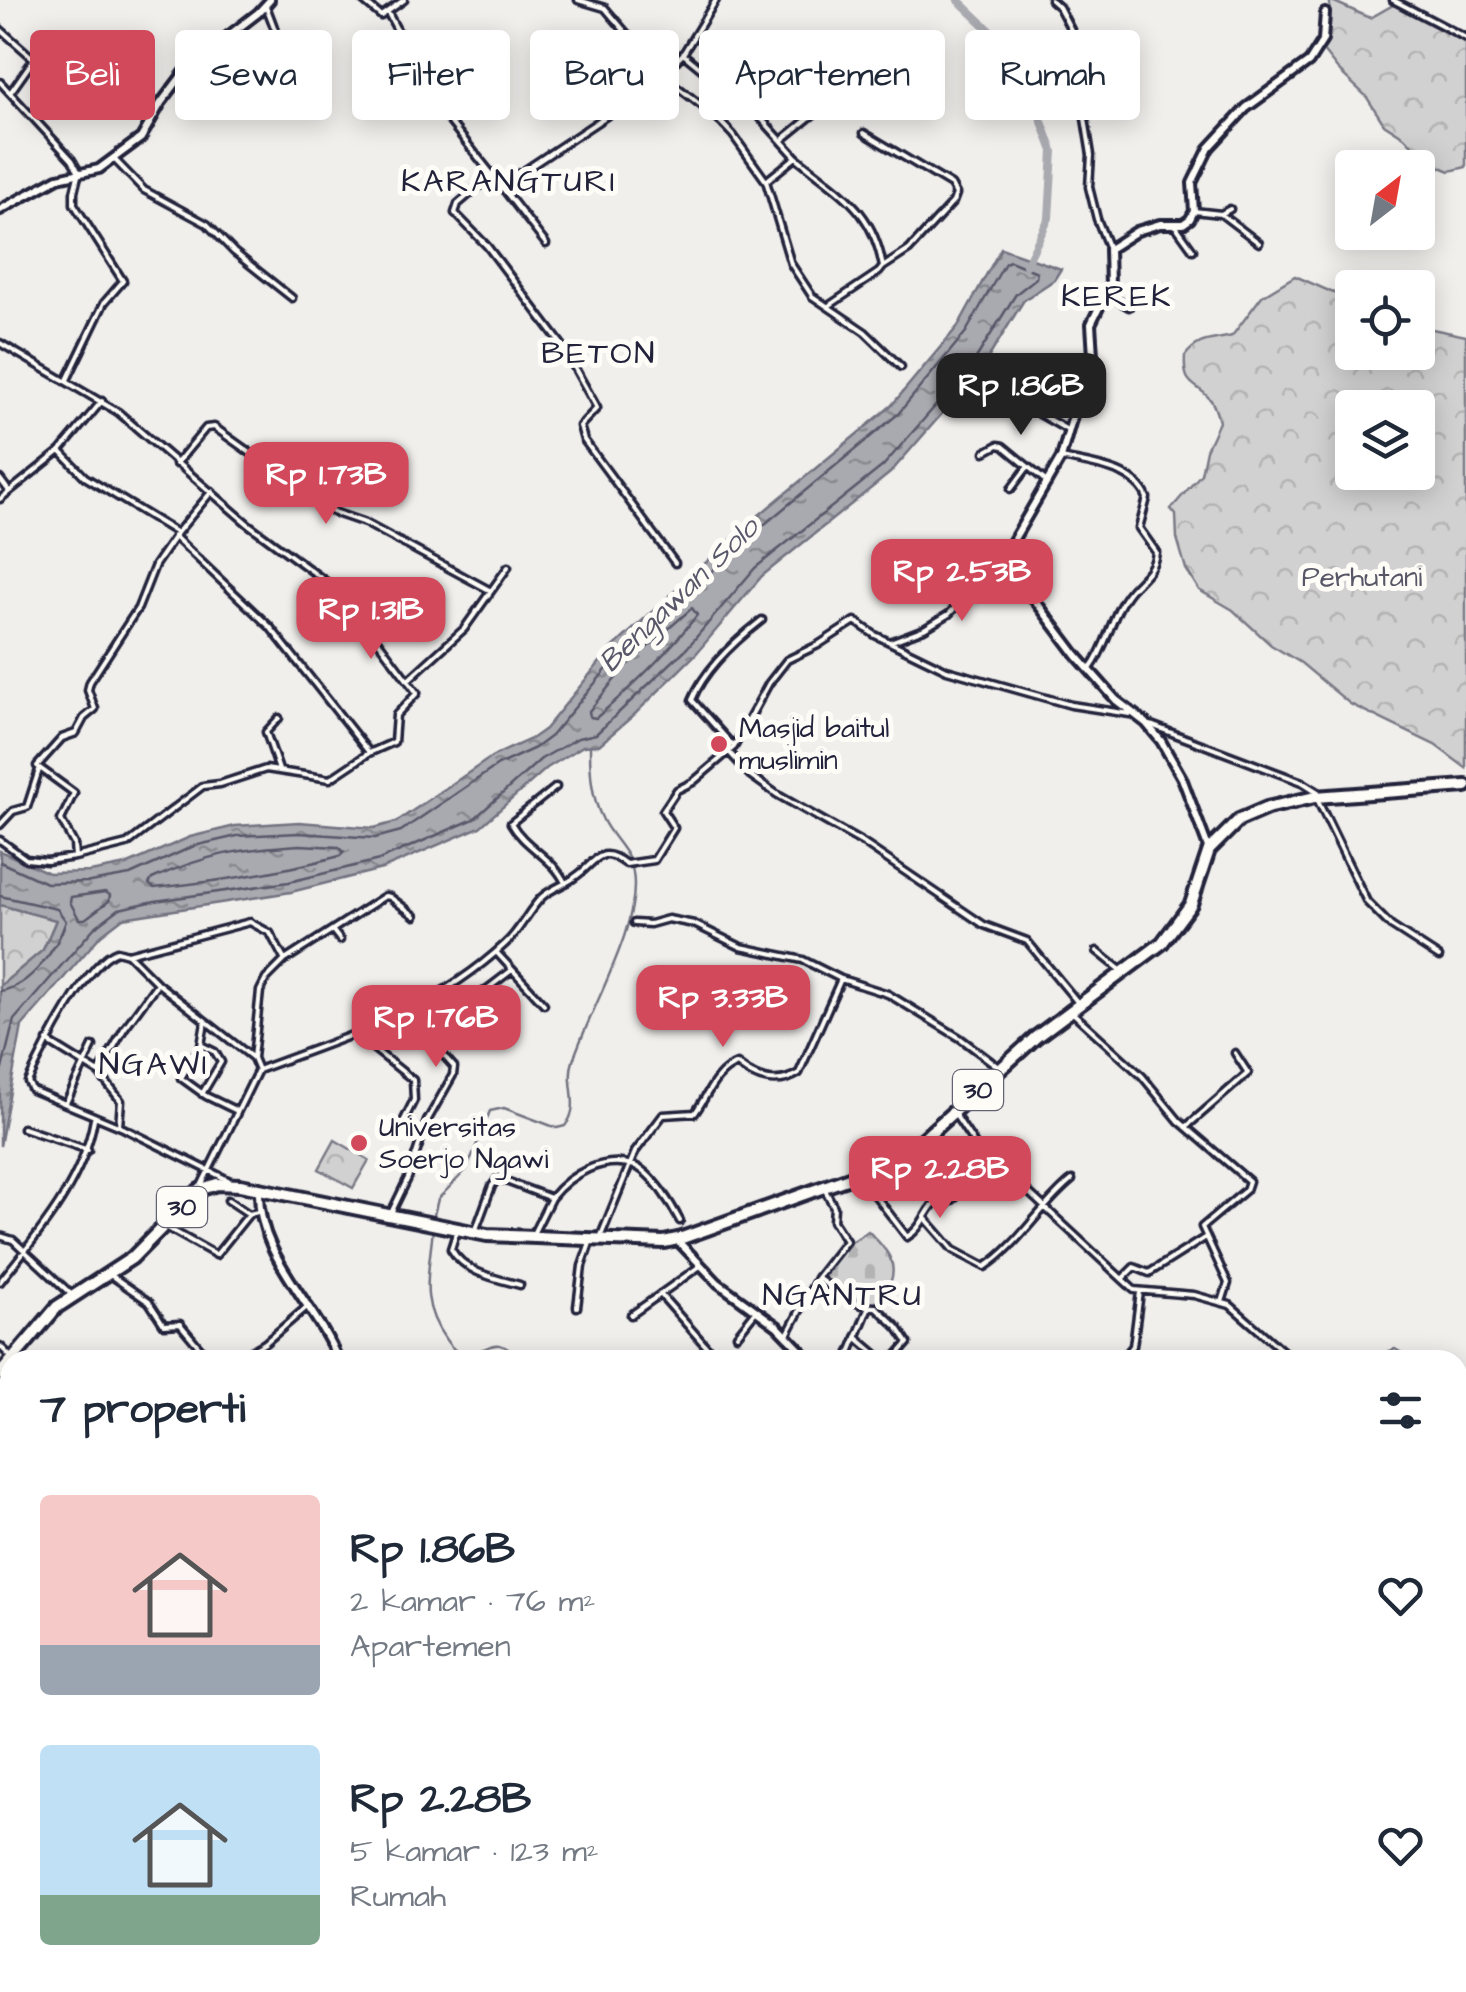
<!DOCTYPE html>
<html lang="id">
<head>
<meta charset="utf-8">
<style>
	:root { --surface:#fff; --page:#f2f2f3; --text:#1f2937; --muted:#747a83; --accent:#d1495b }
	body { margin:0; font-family:"Architects Daughter",sans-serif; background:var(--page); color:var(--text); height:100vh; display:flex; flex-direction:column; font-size:38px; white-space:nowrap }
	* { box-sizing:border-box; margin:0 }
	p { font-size:32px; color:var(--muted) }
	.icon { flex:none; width:55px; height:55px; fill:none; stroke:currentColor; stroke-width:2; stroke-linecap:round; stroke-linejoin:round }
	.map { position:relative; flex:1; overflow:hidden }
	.panel { position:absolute; left:0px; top:1350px; width:1468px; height:642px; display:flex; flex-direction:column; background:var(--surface); border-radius:30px 30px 0 0; box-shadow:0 5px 25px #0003 }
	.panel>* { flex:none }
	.guide { position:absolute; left:30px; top:30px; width:1408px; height:90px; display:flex; gap:20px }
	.needle { width:65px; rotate:31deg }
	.controls { position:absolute; left:1335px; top:150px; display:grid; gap:20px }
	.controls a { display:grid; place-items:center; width:100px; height:100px; border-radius:10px; background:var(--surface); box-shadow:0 5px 25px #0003; font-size:50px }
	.price { position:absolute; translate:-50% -85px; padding:0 22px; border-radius:20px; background:var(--accent); color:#fff; font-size:32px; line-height:65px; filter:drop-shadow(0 2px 5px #0008) }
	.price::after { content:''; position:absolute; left:50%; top:60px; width:30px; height:22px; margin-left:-15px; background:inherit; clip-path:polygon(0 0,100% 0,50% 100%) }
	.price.active { background:#222; color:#fff }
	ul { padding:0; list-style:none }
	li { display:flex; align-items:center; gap:30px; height:250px; padding:0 40px }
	li span { display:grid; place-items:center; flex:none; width:280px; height:200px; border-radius:10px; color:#555 }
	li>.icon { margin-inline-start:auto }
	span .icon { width:120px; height:120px; fill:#fffc; stroke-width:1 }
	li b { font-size:42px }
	h2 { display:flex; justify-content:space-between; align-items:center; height:120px; padding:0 40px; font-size:42px }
	.pill { padding:0 35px; border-radius:10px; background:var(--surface); box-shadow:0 5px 25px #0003; font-size:35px; line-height:90px }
	.pill.active { background:var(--accent); color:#fff }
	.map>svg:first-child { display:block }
	.forest { fill:url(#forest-crowns); stroke:#7a7a86; stroke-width:2.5; fill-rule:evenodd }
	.cemetery { fill:url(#cemetery-stones); stroke:#7a7a86; stroke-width:2.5 }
	.water { fill:url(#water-ripples); stroke:#737381; stroke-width:2.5 }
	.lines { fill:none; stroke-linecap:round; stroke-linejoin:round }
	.shore { stroke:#58586a; stroke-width:2.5 }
	.stream { stroke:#737381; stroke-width:2.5 }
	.river { stroke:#a9a9b0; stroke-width:8 }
	.street-casing { stroke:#22223b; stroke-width:11 }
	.secondary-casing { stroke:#22223b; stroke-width:14 }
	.highway-casing { stroke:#22223b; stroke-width:18 }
	.street { stroke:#fdfcf7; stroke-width:4 }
	.secondary { stroke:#fdfcf7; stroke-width:6 }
	.highway { stroke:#fdfcf7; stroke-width:10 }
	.poi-dot { fill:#d1495b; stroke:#fdfcf7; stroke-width:4 }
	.labels { text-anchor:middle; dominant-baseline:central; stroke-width:10; stroke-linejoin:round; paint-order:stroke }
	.shield { fill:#fdfcf7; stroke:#646373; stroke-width:2.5 }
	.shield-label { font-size:25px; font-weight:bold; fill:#22223b }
	.park-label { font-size:28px; fill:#575768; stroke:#fdfcf7 }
	.poi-label { font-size:28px; fill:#22223b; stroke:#fdfcf7; text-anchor:start }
	.water-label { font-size:30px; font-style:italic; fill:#58586a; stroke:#fdfcf7 }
	.quarter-label { font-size:32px; letter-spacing:2.5px; fill:#22223b; stroke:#fdfcf7 }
</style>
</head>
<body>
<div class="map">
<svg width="1466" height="1992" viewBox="0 0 1466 1992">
	<defs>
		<pattern id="forest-crowns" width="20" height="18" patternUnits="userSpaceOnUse" patternTransform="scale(2.5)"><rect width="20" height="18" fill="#d2d1d1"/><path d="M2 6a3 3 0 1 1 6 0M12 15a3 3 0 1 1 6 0" fill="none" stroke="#b4b3b4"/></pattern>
		<pattern id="cemetery-stones" width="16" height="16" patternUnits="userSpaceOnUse" patternTransform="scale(2.5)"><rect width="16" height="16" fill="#d2d1d1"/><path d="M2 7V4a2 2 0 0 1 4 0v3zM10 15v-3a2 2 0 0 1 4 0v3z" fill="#b4b3b4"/></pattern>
		<pattern id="water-ripples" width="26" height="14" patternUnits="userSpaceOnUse" patternTransform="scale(2.5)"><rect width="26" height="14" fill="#a9a9b0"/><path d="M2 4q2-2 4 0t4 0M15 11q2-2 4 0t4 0" fill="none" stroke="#898990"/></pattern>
	</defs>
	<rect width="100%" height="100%" fill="#f0efec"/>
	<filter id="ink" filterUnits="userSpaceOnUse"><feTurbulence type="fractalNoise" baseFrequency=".01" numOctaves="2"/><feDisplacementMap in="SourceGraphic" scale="20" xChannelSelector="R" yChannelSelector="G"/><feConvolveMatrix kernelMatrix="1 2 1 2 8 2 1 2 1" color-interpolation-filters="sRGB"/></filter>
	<g filter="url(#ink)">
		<!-- forest -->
		<path class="forest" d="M1330 0 1370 18 1395 4 1466 41V167L1450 171 1428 162 1404 137 1384 124 1366 96 1338 70 1323 51 1330 25Z
			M1295 276 1352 301V352H1418V326L1466 336V768L1435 745 1350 704 1301 663 1271 645 1233 610 1199 590 1186 569 1177 538 1176 515 1171 509 1201 474 1206 450 1219 422C1217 415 1215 404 1209 398 1194 381 1183 387 1185 356 1199 337 1213 341 1232 336L1262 296ZM1352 408H1418V472H1352Z
			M0 905 56 920 43 950 0 986Z
			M335 1140 369 1160 353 1188 319 1169Z"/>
		<!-- cemetery -->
		<path class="cemetery" d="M868 1231C885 1248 902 1264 887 1289 882 1299 879 1302 869 1305L820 1278 847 1245Z"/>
		<!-- water -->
		<path class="water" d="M1001 248 1061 269 1054 280 1024 300 982 368 890 473 762 576 695 655 635 714 599 745 583 746 547 768 480 827 382 869 291 892 123 918 101 935 22 1026 0 1146V986L43 950 56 920 0 905V851L49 873 90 872 126 865 190 837 235 826 299 822 374 828 396 822 493 756 531 739 545 729 609 651 747 525 891 406 958 326Z"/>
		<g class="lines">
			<!-- shore -->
			<path class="shore" d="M692 608 697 615C668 653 632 687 596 718L590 717 589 711 625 667Z
				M299 845 339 847 344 852 340 856C279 872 217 882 154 888L149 884 152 879C207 854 239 849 299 845Z
				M0 862 46 883 90 882 130 875 194 846 237 836 299 833 375 838 401 831 498 765 535 748 551 736 616 658 754 533 898 414 966 332 1005 263 1010 261 1037 272 1036 278 1016 294 973 363 883 466 755 568 687 648 596 734 578 738 541 759 474 819 379 860 289 882 155 901 119 909 94 928 14 1020 0 1077
				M105 892 110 895 109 901 85 919H79L70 902 71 897Z
				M0 896 57 909 66 921C57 949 30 987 0 991"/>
			<!-- stream -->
			<path class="stream" d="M433 1219 438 1199 467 1169 490 1111 504 1108 557 1128 565 1126C582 1105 565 1084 573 1061 589 1010 642 925 633 873 630 851 612 839 603 820 591 797 590 771 590 746
				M433 1227C430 1271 417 1300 446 1340 451 1347 456 1353 465 1353 493 1352 494 1331 520 1360
				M1367 1360 1395 1349 1414 1360
				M1458 1410 1466 1407"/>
			<!-- river -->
			<path class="river" d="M958 0 997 37 1033 98 1053 151 1049 218 1026 265"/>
			<!-- street casing -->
			<g class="street-casing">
				<path id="street" d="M362 0 381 16 404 0
					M578 0 605 8 662 75 715 116 733 135 766 181 791 264 812 296 865 332 901 367
					M1051 0 1059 7 1081 49 1080 88 1091 155 1089 187 1097 219 1109 249
					M1393 0 1466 38
					M266 6 280 43
					M388 13 407 49 411 73 501 186 650 87 683 54 716 0
					M0 29 34 59 10 93
					M683 54 758 115 796 157 766 181
					M0 82 72 160 79 172 74 192V204L123 281 104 303 67 380
					M864 133 951 185 956 194 953 202 909 250 883 267
					M782 140 831 100
					M796 157C838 193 872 206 883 267L879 272 830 305
					M113 158 144 190 207 224 234 252 292 298
					M491 176 458 204 455 213 487 246 562 345 597 408 580 426 584 440 675 563
					M501 186 546 244
					M1194 211 1221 214 1230 209
					M1221 214 1259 243
					M1175 225 1193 250
					M1105 293 1129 307
					M0 343 118 412 248 524 332 586 344 596 417 693 396 715 394 742 369 753 330 779 266 769 220 784 203 786 127 844 75 857 47 861 26 859 0 840
					M1010 397 1069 431
					M60 451 85 477 177 533
					M985 452 998 445 1003 446 1048 483
					M1061 458C1088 464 1135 468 1147 498L1139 528 1156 552C1154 571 1142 577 1130 591 1111 614 1108 645 1090 669
					M176 464 206 428 214 427 333 512 365 523 491 591
					M0 479 9 491
					M1011 489 1026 469
					M0 499 60 451 102 401
					M174 536 270 627 368 751
					M890 642 924 629 949 614 1003 558
					M408 680 464 629 508 567
					M1151 725 1302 782 1318 792
					M734 747 692 700C705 668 735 641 762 620
					M729 752 750 775 778 795 863 843 984 925 1027 941 1079 1004
					M279 770 266 732 279 718
					M556 787 511 823C525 848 553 857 565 883
					M1316 797 1367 902 1391 926 1439 957
					M0 825 13 811 27 807 39 770
					M75 857 74 844 61 820 74 793 37 766 62 738 76 733 84 718 95 709 88 690 90 682 138 608 155 565 177 533 212 491
					M634 923 650 924 668 919 694 924 741 947 803 960 841 979 888 994 960 1038 997 1066
					M333 931 340 940
					M1097 951 1122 971
					M497 953 544 1004
					M128 954 250 922 270 933 284 959
					M1074 1014 1142 1076 1179 1121 1249 1181 1246 1190 1202 1227 1228 1283 1222 1302
					M205 1022 201 1045 181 1078 206 1096 235 1110
					M361 1033 374 1049 413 1080 414 1100 403 1122 420 1133
					M47 1041 99 1073 121 1101 119 1126
					M201 1045 215 1052 221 1062 202 1094
					M258 1070 253 1058 260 991 266 979 285 960 385 896 390 897 415 916
					M99 1073 124 1029 156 985
					M66 1103 93 1046
					M954 1113 991 1169 1026 1190 1134 1290 1194 1295 1230 1305 1293 1360
					M1186 1127 1248 1073 1235 1053
					M23 1128 88 1150
					M909 1152 921 1175 946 1205 991 1169
					M862 1178 907 1237C925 1226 925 1209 939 1199
					M228 1180 123 1128 32 1090 28 1082C42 1052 87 961 117 951L128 954 157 983 253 1058
					M201 1186 258 1070C348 1036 432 1012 505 944 520 931 527 912 542 897 552 888 565 885 575 877 596 863 599 843 626 864L654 860 674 828 663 811 677 790 693 782 734 747 769 683 787 660 818 645 855 621 875 635 947 670 1071 705 1130 714
					M228 1200 249 1214
					M391 1213 408 1178 427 1121 453 1075 454 1067 438 1049 457 1012 512 970
					M926 1219 953 1250 985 1267C1020 1244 1040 1206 1072 1180
					M166 1227 216 1255 249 1214 258 1212
					M476 1229 492 1186 498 1178 551 1198C570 1174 604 1155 635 1166 652 1173 672 1205 680 1221
					M457 1230 451 1249C465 1273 494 1278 520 1285
					M533 1234 551 1198
					M0 1236 13 1240 72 1295
					M600 1238 635 1152 663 1115 695 1113C708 1095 715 1072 737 1064 755 1079 777 1087 799 1073L841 979
					M109 1274 149 1302 164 1325 180 1324 210 1360
					M817 1278C835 1289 854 1308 876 1307L898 1328 908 1343 893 1360
					M1122 1279 1134 1267 1149 1273 1206 1237
					M0 1282C39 1233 83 1182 94 1119
					M661 1295 718 1360
					M577 1307 582 1266 590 1243
					M631 1315 700 1266
					M737 1335 756 1311
					M787 1335 817 1278 846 1241 833 1221 834 1207 825 1190
					M856 1337 883 1360
					M0 1346 11 1357
					M236 1360 265 1343 308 1306
					M327 1360 337 1356
					M847 1360 868 1309
					M1121 1360 1133 1346 1140 1292
					M1458 1528 1466 1533
					M1458 1653 1466 1640
					M1458 1679 1466 1683
					M0 1921 7 1925
					M0 1932H1
					M0 1945 10 1951
					M0 1971 10 1977
					M632 1982 639 1992
					M674 1982 679 1992
					M1017 1982 1021 1992
					M1236 1982 1242 1992
					M1306 1982 1313 1992
					M6 1992 11 1982
					M645 1992 660 1982
					M765 1992 770 1982
					M1123 1992 1135 1982"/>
			</g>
			<!-- secondary casing -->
			<g class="secondary-casing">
				<path id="secondary" d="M0 210 58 178 99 169 141 138 161 103 189 66 258 13 270 0
					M1209 850 1182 778 1161 741 1146 723 1116 700 1077 656 1003 558 1061 458 1074 412 1095 387 1091 324 1110 285 1109 249 1137 231 1160 224H1183L1190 219 1194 211 1192 183 1209 148 1246 108 1309 62 1323 40 1325 13
					M259 1190C257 1256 315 1302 338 1360
					M677 1240 718 1283 777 1326 810 1360
					M714 1982 718 1992"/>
			</g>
			<!-- highway casing -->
			<g class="highway-casing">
				<path id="highway" d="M0 1374 57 1307 132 1258 199 1190 217 1184 240 1185 487 1235 664 1242 682 1238 888 1164 909 1152 1036 1037 1162 943 1191 904 1209 850 1239 820 1267 808 1315 797 1466 786"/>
			</g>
			<!-- street -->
			<use href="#street" class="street"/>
			<!-- secondary -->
			<use href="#secondary" class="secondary"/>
			<!-- highway -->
			<use href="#highway" class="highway"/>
		</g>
	</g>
	<!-- markers -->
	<g class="poi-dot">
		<circle cx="719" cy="744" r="10"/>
		<circle cx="359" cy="1143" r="10"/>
	</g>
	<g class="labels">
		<!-- shield labels -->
		<g class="shield">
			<rect x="953" y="1070" width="50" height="40" rx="8"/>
			<rect x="157" y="1187" width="50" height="40" rx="8"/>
		</g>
		<g class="shield-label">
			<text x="978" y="1090">30</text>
			<text x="182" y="1207">30</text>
		</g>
		<!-- park labels -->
		<g class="park-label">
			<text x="1362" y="577">Perhutani</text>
		</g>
		<!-- poi labels -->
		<g class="poi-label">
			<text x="739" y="728">Masjid baitul<tspan x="739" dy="32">muslimin</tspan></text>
			<text x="379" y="1127">Universitas<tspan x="379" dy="32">Soerjo Ngawi</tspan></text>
		</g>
		<!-- water labels -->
		<g class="water-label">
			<text transform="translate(679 595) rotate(-44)">Bengawan Solo</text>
		</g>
		<!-- quarter labels -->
		<g class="quarter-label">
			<text x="509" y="181">KARANGTURI</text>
			<text x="1117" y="296">KEREK</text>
			<text x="599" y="353">BETON</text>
			<text x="154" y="1064">NGAWI</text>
			<text x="843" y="1295">NGANTRU</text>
		</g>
	</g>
</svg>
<div class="controls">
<a><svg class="needle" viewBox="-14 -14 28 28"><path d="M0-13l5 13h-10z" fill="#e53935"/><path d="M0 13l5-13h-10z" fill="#747a83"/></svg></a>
<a><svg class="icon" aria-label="locate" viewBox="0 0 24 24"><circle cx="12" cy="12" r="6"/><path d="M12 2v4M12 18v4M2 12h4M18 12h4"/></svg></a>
<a><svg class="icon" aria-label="layers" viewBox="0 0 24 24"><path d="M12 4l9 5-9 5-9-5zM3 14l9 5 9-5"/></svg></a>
</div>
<b class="price active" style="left:1021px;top:438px">Rp 1.86B</b>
<b class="price" style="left:326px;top:527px">Rp 1.73B</b>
<b class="price" style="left:962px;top:624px">Rp 2.53B</b>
<b class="price" style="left:371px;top:662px">Rp 1.31B</b>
<b class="price" style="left:723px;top:1050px">Rp 3.33B</b>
<b class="price" style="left:436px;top:1070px">Rp 1.76B</b>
<b class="price" style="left:940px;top:1221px">Rp 2.28B</b>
<div class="guide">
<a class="pill active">Beli</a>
<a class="pill">Sewa</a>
<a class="pill">Filter</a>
<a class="pill">Baru</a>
<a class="pill">Apartemen</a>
<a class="pill">Rumah</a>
</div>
<section class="panel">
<h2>7 properti<svg class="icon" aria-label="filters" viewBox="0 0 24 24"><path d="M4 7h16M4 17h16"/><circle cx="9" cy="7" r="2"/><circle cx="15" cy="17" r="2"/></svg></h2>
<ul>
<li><span style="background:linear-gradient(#f6c9c9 75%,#9aa5b1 0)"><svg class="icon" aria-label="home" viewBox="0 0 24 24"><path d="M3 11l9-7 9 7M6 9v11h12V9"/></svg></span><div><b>Rp 1.86B</b><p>2 kamar · 76 m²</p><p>Apartemen</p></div><svg class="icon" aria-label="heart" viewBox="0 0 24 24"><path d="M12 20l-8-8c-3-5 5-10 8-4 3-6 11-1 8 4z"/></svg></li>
<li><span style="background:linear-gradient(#bfe0f5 75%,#7fa58c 0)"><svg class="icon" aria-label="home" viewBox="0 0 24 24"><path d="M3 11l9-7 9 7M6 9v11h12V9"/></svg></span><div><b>Rp 2.28B</b><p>5 kamar · 123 m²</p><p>Rumah</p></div><svg class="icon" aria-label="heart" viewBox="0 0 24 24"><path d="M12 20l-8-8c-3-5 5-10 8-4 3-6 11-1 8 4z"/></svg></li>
</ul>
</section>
</div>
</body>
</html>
